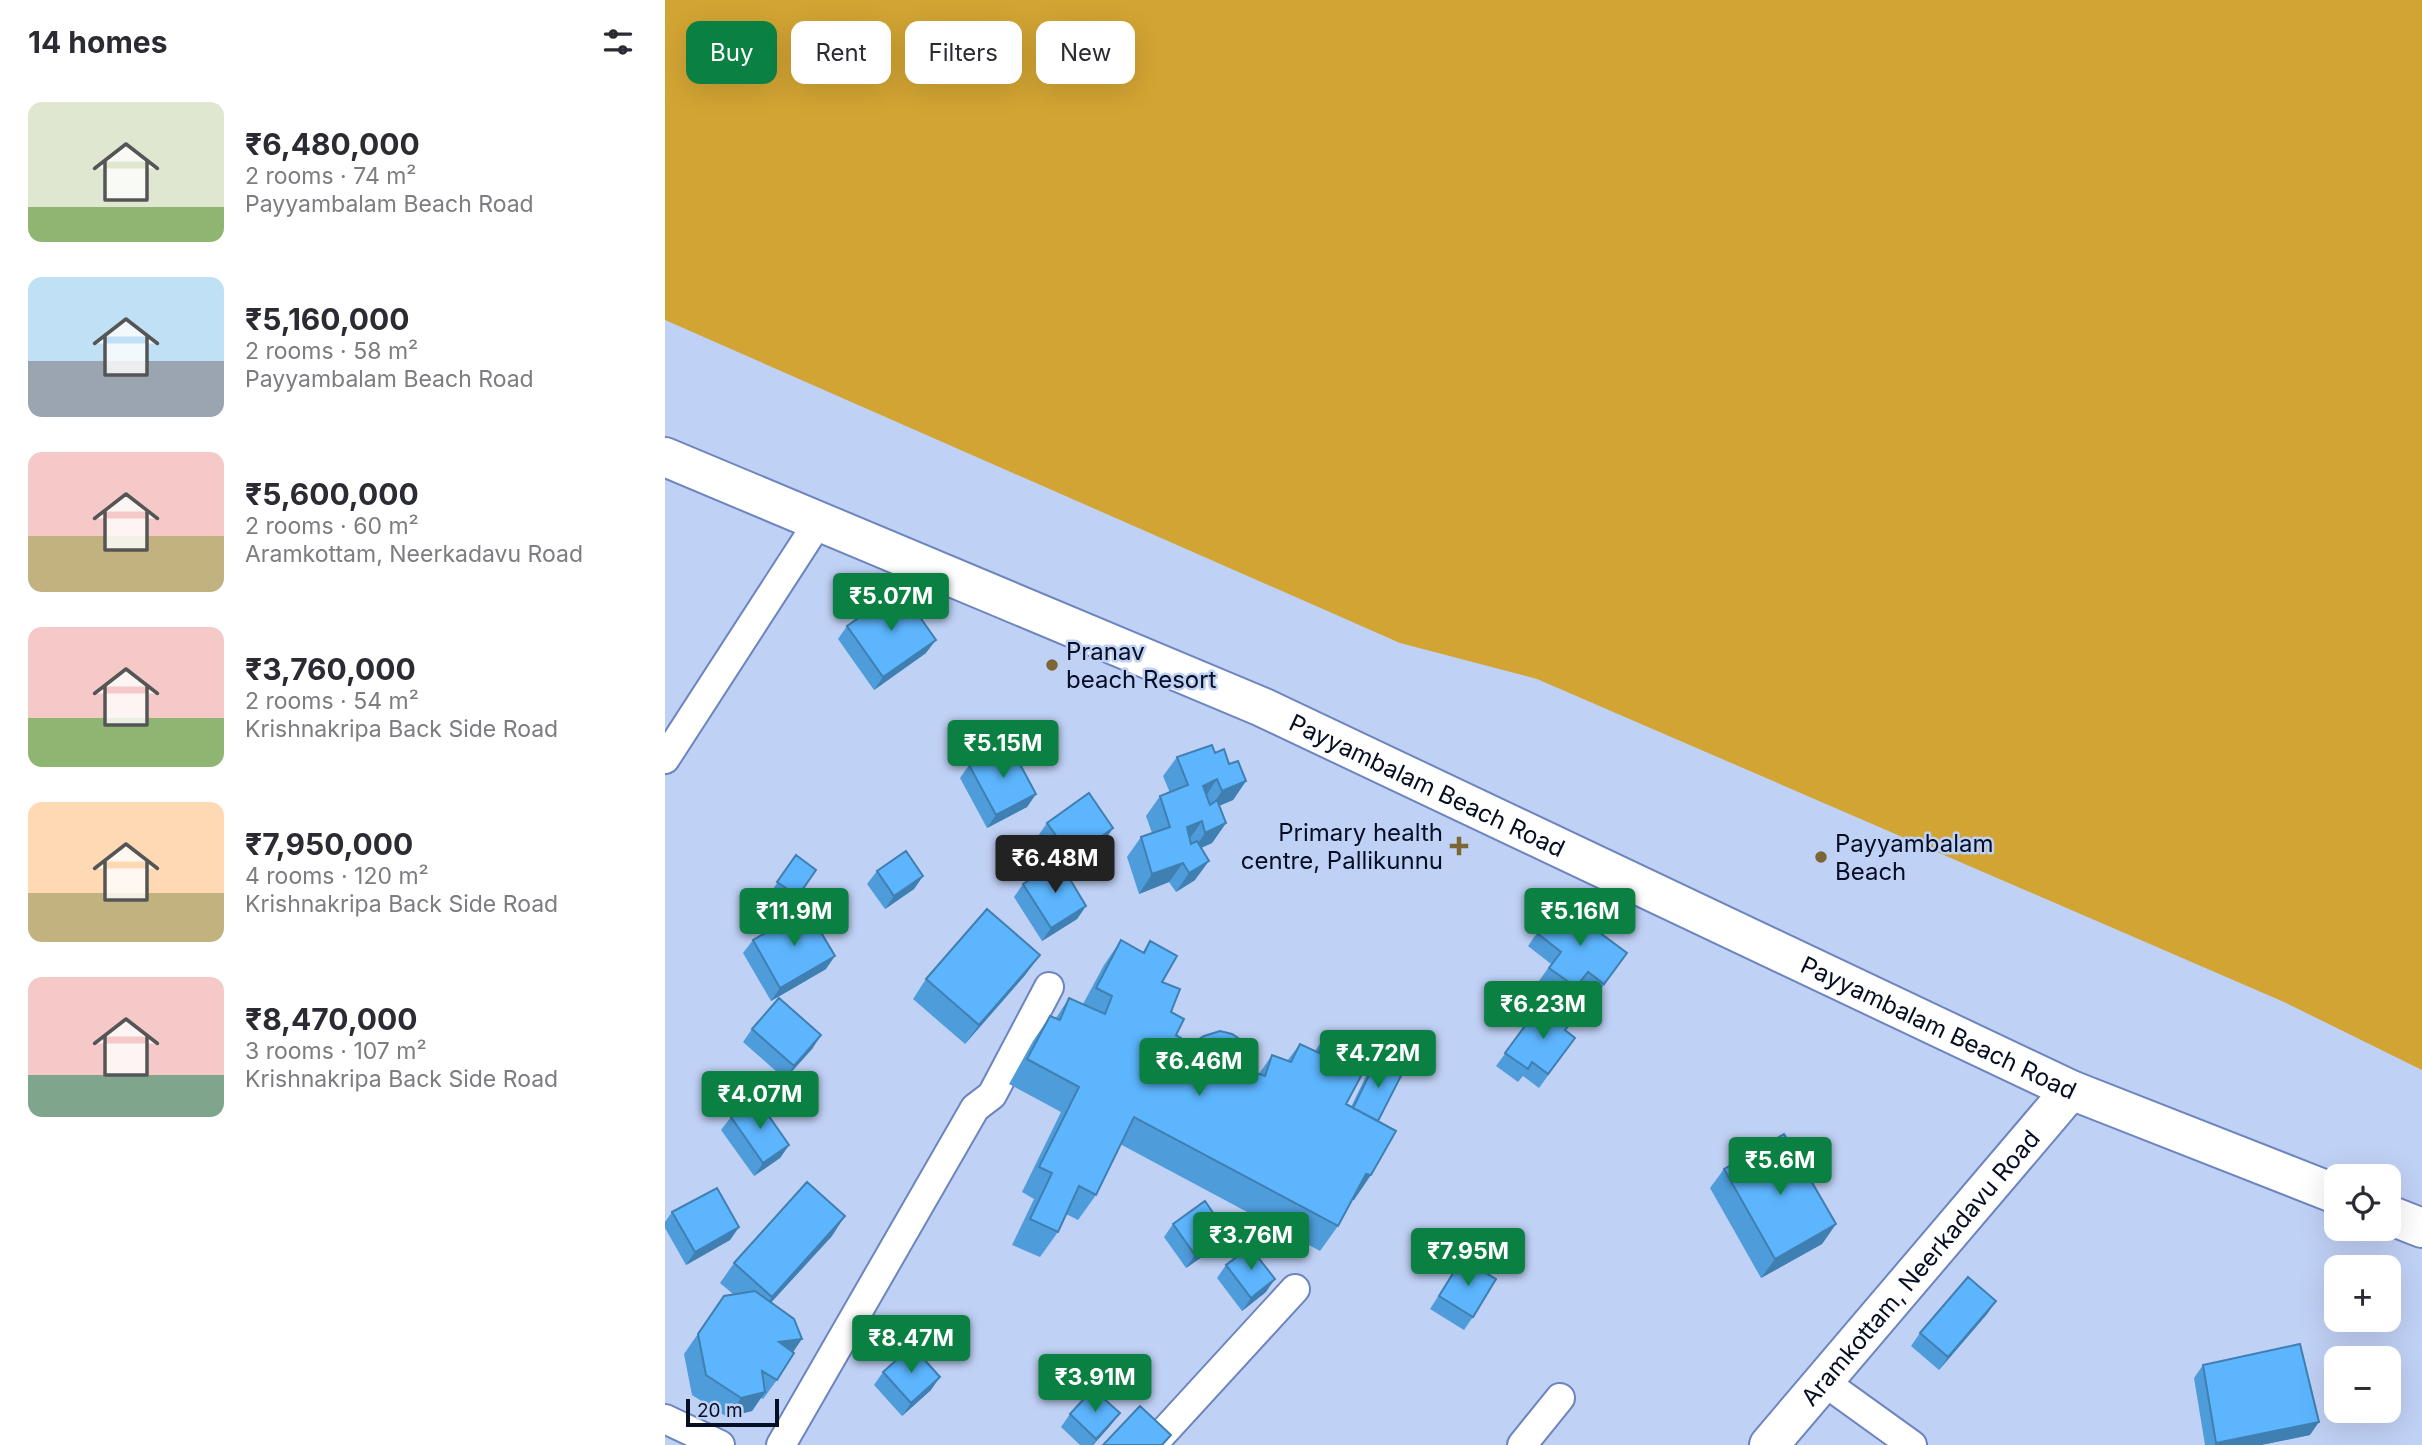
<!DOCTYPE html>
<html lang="en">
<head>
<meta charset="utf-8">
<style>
	:root { --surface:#fff; --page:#f2f2f3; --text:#2b2b33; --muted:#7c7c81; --accent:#0b8043 }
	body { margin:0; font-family:Inter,sans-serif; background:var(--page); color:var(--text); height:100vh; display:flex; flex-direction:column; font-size:26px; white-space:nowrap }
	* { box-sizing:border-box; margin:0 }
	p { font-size:23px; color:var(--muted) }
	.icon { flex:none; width:38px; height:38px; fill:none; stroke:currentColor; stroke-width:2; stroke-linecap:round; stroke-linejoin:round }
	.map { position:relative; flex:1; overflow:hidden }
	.panel { display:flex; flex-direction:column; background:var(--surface); width:665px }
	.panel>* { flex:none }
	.top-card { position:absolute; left:21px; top:21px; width:665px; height:63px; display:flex; gap:14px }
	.fabs { position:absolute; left:1659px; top:1164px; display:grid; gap:14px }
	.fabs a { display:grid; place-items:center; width:77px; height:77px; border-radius:14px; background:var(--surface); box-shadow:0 7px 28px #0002; font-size:35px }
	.scale { position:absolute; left:21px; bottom:18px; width:93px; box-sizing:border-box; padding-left:7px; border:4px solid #060e23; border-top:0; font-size:19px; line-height:24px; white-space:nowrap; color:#060e23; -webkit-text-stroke:5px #c0d1f6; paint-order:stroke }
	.price { position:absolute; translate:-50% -60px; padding:0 16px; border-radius:7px; background:var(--accent); color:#fff; font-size:23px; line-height:46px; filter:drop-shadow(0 2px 4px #0008) }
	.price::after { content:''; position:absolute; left:50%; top:42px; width:21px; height:16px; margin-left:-10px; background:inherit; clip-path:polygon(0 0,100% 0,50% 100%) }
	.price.active { background:#222; color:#fff }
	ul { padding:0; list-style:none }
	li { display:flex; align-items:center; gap:21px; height:175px; padding:0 28px }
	li span { display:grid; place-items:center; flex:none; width:196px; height:140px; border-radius:14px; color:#555 }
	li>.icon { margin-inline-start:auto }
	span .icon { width:84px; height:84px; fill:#fffc; stroke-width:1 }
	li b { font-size:30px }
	h2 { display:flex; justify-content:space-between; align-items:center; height:84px; padding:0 28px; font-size:30px }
	.chip { padding:0 24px; border-radius:14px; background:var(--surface); box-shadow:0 7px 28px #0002; font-size:24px; line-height:63px }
	.chip.active { background:var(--accent); color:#fff }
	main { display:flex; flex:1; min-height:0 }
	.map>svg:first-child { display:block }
	.water { fill:#d2a433 }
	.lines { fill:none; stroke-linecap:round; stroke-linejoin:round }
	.street-casing { stroke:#6c85be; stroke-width:32 }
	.secondary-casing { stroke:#6c85be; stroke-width:42 }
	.street { stroke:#fff; stroke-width:28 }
	.secondary { stroke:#fff; stroke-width:38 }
	.wall { fill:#4f9cda }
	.shaded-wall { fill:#407fb1 }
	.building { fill:#5cb5fd; stroke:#407fb1; stroke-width:2 }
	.poi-dot { fill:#7c6636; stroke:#c0d1f6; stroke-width:2.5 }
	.labels { text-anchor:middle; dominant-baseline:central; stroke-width:5; stroke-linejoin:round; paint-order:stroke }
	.poi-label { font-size:24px; fill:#060e23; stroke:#c0d1f6; text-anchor:start }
	.street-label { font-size:24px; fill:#060e23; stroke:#c0d1f6 }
</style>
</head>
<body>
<main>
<section class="panel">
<h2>14 homes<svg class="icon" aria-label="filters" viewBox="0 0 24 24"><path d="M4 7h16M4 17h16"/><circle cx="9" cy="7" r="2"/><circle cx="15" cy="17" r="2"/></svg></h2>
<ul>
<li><span style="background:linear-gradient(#dfe7d0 75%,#8fb573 0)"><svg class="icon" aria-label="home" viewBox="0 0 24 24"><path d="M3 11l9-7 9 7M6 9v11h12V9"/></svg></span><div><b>₹6,480,000</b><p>2 rooms · 74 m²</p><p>Payyambalam Beach Road</p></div></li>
<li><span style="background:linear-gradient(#bfe0f5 60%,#9aa5b1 0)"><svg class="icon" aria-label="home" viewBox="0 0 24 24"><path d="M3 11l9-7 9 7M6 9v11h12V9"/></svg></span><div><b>₹5,160,000</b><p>2 rooms · 58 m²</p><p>Payyambalam Beach Road</p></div></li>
<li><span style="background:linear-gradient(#f6c9c9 60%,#c2b280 0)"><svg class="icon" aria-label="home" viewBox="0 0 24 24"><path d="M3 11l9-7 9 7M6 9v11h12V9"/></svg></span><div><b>₹5,600,000</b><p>2 rooms · 60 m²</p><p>Aramkottam, Neerkadavu Road</p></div></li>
<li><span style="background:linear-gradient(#f6c9c9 65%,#8fb573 0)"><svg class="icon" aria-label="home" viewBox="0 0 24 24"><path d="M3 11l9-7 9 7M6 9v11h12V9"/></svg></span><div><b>₹3,760,000</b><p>2 rooms · 54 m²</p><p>Krishnakripa Back Side Road</p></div></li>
<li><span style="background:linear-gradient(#ffd9b3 65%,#c2b280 0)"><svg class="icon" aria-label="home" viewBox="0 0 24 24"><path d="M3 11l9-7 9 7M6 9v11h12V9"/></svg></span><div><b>₹7,950,000</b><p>4 rooms · 120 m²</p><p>Krishnakripa Back Side Road</p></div></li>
<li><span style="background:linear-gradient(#f6c9c9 70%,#7fa58c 0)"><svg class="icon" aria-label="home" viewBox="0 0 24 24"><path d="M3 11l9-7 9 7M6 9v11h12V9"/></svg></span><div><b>₹8,470,000</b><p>3 rooms · 107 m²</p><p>Krishnakripa Back Side Road</p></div></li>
</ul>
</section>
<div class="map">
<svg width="1757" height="1445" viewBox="0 0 1757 1445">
	<rect width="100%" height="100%" fill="#c0d1f6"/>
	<!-- water -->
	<path class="water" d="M0 0H1757V1070L1619 1002 872 679 735 643 0 320Z"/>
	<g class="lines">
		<!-- street casing -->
		<g class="street-casing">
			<path id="street" d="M0 759 154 521
				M1158 1381 1247 1445
				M0 1419 55 1445
				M116 1445 310 1108 327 1095 384 987
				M487 1445 630 1289
				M857 1445 895 1398"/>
		</g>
		<!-- secondary casing -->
		<g class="secondary-casing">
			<g id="secondary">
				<path id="s1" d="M0 457 597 707 1406 1090 1671 1194"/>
				<path d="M1724 1215 1757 1228"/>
				<path id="s2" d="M1104 1445 1406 1090"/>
			</g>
		</g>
		<!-- street -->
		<use href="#street" class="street"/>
		<!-- secondary -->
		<use href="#secondary" class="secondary"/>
	</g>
	<!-- wall -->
	<path class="wall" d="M182 626 261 653 209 690 173 639Z
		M550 753 564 764 581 781 568 800 554 806 561 823 547 843 536 848 530 880 511 892 504 882 474 894 462 857 476 837 487 833 481 816 495 796 505 793 498 776 512 757Z
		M304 765 371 794 362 807 322 828 295 778Z
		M382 823 448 828 439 841 399 870 421 906 412 919 377 941 349 897 358 884 392 863 373 836Z
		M131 855 151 870 128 903 108 889Z
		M212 871 258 876 249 889 220 909 202 884Z
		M872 933 953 966 930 997 914 985 902 1001 874 981 886 964 863 946Z
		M88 940 161 969 106 1001 78 953Z
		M456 940 478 952 485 941 506 1012 511 1035 526 1044 585 1065 588 1072 594 1074 607 1055 622 1061 635 1044 650 1051 664 1031 677 1054 681 1104 686 1107 703 1072 712 1059 713 1121 689 1200H687L673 1226 655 1251 455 1144 431 1195 413 1220 401 1214 393 1232 375 1257 347 1245 369 1199 357 1192 396 1112 344 1084 368 1041 385 1016 391 1018 404 998 418 1004 439 965Z
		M361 974 300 1044 248 999 261 979Z
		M865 1019 871 1023 900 1031 910 1038 874 1088 858 1076 853 1082 831 1066Z
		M87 1029 156 1035 147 1049 120 1079 78 1042Z
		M66 1117 124 1145 115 1158 89 1176 56 1130Z
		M1059 1169 1171 1224 1157 1244 1096 1278 1045 1188Z
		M7 1212 74 1227 65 1240 21 1265 0 1228V1222Z
		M508 1224 553 1246 521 1268 499 1237Z
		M167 1236 106 1302 128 1352 112 1380 98 1399 96 1398 87 1411 62 1417 27 1395 19 1354 59 1296 68 1294 55 1283 69 1263Z
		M797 1259 808 1317 799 1330 765 1309Z
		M561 1265 601 1292 577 1311 552 1278Z
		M1331 1301 1322 1314 1274 1370 1246 1346 1255 1333Z
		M1538 1365 1645 1435 1596 1445H1540L1529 1378Z
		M218 1372 266 1390 237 1416 209 1385Z
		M455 1413 445 1426 428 1445H415L396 1427 405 1414Z"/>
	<!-- shaded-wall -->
	<path class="shaded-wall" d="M271 640 261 653 209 690 218 677Z
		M552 779 539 799 538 786Z
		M581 781 568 800 544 810 557 791Z
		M371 794 362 807 322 828 331 815Z
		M537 821 523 841 522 827Z
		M561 823 547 843 527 852 540 833Z
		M448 828 439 841 397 871 407 858Z
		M544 861 530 880 511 892 524 873Z
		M518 863 504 882 474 894 487 874Z
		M258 876 249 889 220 909 229 896Z
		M421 906 412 919 377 941 386 928Z
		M375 955 361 974 300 1044 314 1025Z
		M170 956 161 969 106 1001 115 988Z
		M156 1035 147 1049 120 1079 129 1066Z
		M124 1145 115 1158 89 1176 98 1163Z
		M701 1174 706 1175 689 1200 683 1199Z
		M180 1216 167 1236 93 1317 107 1297Z
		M1171 1224 1157 1244 1096 1278 1110 1259Z
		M74 1227 65 1240 21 1265 30 1252Z
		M562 1233 553 1246 521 1268 530 1255Z
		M610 1279 601 1292 577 1311 586 1298Z
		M1331 1301 1322 1314 1274 1370 1283 1357Z
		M137 1339 124 1358 114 1342Z
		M275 1377 266 1390 237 1416 246 1403Z
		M100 1392 87 1411 62 1417 76 1398Z
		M455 1413 445 1426 428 1445H427Z
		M1654 1422 1645 1435 1596 1445H1550L1551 1443Z"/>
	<!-- building -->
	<path class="building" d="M235 589 271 640 218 677 182 626Z
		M344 744 371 794 331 815 304 765Z
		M547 745 550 753 559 749 564 764 573 761 581 781 557 791 552 779 538 786 545 805 552 800 561 823 540 833 537 821 522 827 526 844 532 841 544 861 524 873 518 863 487 874 476 837 505 827 495 796 523 785 512 757Z
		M424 793 448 828 407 858 382 823Z
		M241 851 258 876 229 896 212 871Z
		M131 855 151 870 133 896 112 882Z
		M394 861 421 906 386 928 358 884Z
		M895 903 962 953 939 984 923 972 911 987 884 968 896 952 872 933Z
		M142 909 170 956 115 988 88 940Z
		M322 909 375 955 314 1025 261 979Z
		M456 940 479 953 485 941 512 956 497 982 515 989 506 1012 519 1019 511 1035 526 1044 539 1036 555 1031 567 1034 576 1040 584 1052 585 1065 588 1072 600 1076 607 1055 626 1062 635 1044 654 1053 664 1031 683 1040 677 1054 703 1063 681 1104 731 1131 706 1175 701 1174 673 1226 469 1117 431 1195 414 1186 393 1232 365 1219 387 1173 374 1167 414 1087 362 1059 385 1016 395 1020 404 998 440 1014 447 996 431 988Z
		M114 998 156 1035 129 1066 87 1029Z
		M886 1004 908 1020 900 1030 910 1038 883 1074 867 1062 863 1069 840 1053 865 1019 871 1023Z
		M712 1059 738 1072 713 1121 688 1108Z
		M92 1099 124 1145 98 1163 66 1117Z
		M1119 1134 1171 1224 1110 1259 1059 1169Z
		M142 1182 180 1216 107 1297 69 1263Z
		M52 1188 74 1227 30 1252 7 1212Z
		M540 1201 562 1233 530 1255 508 1224Z
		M585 1247 610 1279 586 1298 561 1265Z
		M797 1259 831 1279 808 1317 774 1296Z
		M1303 1277 1331 1301 1283 1357 1255 1333Z
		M90 1291 129 1319 137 1339 114 1342 129 1353 112 1380 97 1371 100 1392 76 1398 41 1375 33 1334 59 1296Z
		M1635 1344 1654 1422 1551 1443 1538 1365Z
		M247 1346 275 1377 246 1403 218 1372Z
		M428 1389 455 1413 431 1439 405 1414Z
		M475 1406 506 1435 497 1445H438Z"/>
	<!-- markers -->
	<g class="poi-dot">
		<circle cx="387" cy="665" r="7"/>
		<path d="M790.5 835.5h7v7h7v7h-7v7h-7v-7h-7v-7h7z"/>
		<circle cx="1156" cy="857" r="7"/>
	</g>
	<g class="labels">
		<!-- poi labels -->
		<g class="poi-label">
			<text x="401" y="651">Pranav<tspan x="401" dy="28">beach Resort</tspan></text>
			<text x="778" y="832" text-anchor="end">Primary health<tspan x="778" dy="28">centre, Pallikunnu</tspan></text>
			<text x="1170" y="843">Payyambalam<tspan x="1170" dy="28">Beach</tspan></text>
		</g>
		<!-- street labels -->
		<g class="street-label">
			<text stroke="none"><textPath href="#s1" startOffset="830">Payyambalam Beach Road</textPath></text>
			<text stroke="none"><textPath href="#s1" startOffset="1396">Payyambalam Beach Road</textPath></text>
			<text stroke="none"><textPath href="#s2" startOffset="233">Aramkottam, Neerkadavu Road</textPath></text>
		</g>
	</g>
</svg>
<div class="fabs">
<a><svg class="icon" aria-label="locate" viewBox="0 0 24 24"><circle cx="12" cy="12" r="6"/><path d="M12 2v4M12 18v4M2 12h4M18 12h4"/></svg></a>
<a>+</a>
<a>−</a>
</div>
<div class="scale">20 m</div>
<b class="price" style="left:226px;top:633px">₹5.07M</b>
<b class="price" style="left:338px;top:780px">₹5.15M</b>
<b class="price active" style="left:390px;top:895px">₹6.48M</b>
<b class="price" style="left:129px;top:948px">₹11.9M</b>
<b class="price" style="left:915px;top:948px">₹5.16M</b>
<b class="price" style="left:878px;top:1041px">₹6.23M</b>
<b class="price" style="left:713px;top:1090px">₹4.72M</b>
<b class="price" style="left:534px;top:1098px">₹6.46M</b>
<b class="price" style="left:95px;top:1131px">₹4.07M</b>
<b class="price" style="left:1115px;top:1197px">₹5.6M</b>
<b class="price" style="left:586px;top:1272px">₹3.76M</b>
<b class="price" style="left:803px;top:1288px">₹7.95M</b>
<b class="price" style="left:246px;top:1375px">₹8.47M</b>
<b class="price" style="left:430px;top:1414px">₹3.91M</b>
<div class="top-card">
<a class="chip active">Buy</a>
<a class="chip">Rent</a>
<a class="chip">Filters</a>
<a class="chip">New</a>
</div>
</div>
</main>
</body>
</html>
